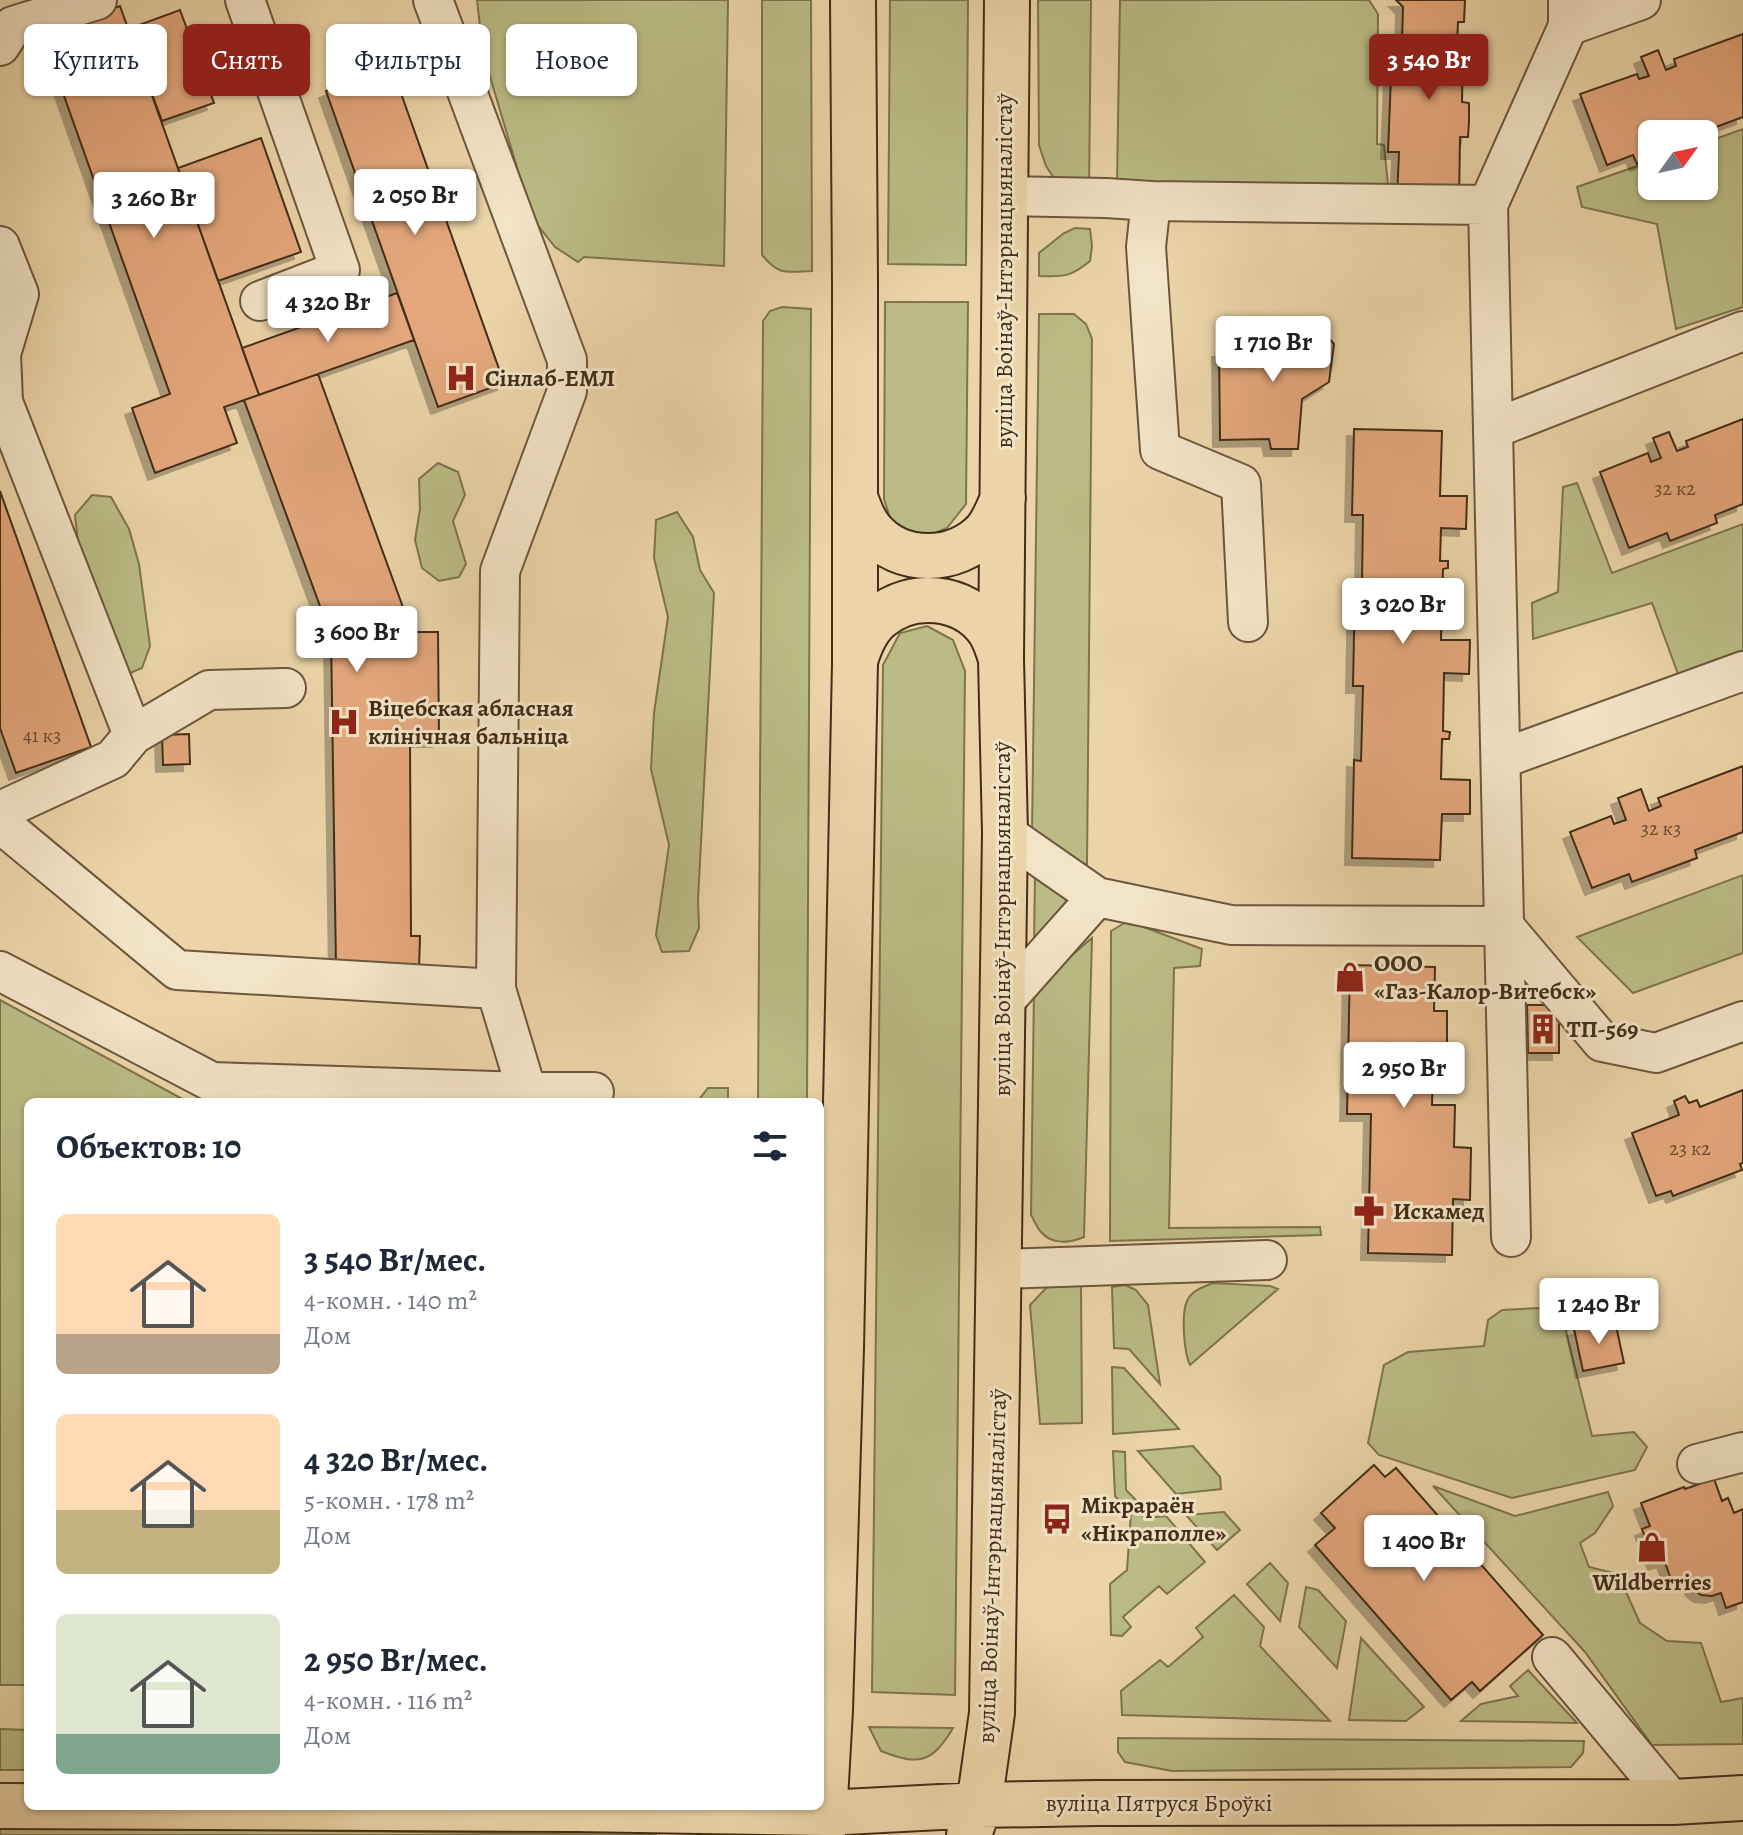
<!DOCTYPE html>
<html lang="ru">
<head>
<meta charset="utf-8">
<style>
	:root { --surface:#fff; --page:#f2f2f3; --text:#1f2937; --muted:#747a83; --accent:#8f2418 }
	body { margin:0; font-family:Alegreya,serif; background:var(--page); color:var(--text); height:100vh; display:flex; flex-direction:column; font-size:30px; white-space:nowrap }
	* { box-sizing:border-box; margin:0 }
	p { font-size:26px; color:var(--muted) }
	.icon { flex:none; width:44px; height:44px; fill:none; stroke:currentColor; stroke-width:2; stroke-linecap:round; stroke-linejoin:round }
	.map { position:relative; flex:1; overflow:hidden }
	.side { position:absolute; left:24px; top:1098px; width:800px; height:712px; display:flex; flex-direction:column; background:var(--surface); border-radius:12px; box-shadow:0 2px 6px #0004 }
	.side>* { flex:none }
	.banner { position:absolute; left:24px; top:24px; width:800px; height:72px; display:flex; gap:16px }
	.needle { width:52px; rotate:57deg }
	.buttons { position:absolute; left:1638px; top:120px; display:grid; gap:16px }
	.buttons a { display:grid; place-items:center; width:80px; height:80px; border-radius:12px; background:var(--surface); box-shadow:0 2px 6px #0004; font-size:40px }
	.price { position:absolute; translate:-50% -68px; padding:0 18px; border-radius:8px; background:#fff; color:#222; font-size:26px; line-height:52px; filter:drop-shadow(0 2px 4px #0008) }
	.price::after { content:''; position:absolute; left:50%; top:48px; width:24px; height:18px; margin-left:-12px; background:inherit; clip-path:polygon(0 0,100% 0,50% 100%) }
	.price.current { background:var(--accent); color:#fff }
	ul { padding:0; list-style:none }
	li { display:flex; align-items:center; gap:24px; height:200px; padding:0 32px }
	li span { display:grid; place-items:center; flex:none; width:224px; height:160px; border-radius:12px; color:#555 }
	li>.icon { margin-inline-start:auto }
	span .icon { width:96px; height:96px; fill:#fffc; stroke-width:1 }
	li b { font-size:34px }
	h2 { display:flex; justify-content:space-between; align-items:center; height:96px; padding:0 32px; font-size:34px }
	.pill { padding:0 28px; border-radius:12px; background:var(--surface); box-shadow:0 2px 6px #0004; font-size:28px; line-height:72px }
	.pill.current { background:var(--accent); color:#fff }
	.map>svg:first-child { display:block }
	.green { fill:#bbbc85; stroke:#7e744e; stroke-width:2 }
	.building { fill:#e4a77b; stroke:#422d18; stroke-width:2; filter:url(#shadow) }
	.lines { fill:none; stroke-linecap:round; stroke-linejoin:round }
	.minor-casing { stroke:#6c573c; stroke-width:42 }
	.major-casing { stroke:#422d18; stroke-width:48 }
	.minor { stroke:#f2e4c6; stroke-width:38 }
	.major { stroke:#ebd5a8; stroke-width:44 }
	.labels { text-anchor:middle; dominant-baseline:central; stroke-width:6; stroke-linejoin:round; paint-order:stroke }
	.number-label { font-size:20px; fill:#6a4c31 }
	.street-label { font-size:24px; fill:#422d18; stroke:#f2e4c6 }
	.poi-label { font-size:24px; font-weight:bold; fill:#422d18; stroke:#f2e4c6; text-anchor:start }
</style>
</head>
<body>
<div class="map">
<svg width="1743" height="1835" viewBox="0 0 1743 1835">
	<defs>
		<filter id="shadow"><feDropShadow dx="-7" dy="7" stdDeviation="0" flood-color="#0004"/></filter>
	</defs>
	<rect width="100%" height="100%" fill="#ebd5a8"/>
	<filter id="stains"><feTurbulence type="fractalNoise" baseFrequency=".0025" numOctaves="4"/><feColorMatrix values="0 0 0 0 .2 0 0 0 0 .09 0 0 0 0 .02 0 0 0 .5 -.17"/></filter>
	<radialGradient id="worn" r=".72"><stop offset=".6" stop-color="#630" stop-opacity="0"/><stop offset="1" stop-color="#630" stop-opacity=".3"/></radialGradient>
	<!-- green -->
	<path class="green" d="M477 0H728L724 266 584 257 578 262 555 247 532 218 483 53Z
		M762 0H811L812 271C786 272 779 276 762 255Z
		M890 0H968L966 265 888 264Z
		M1038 0H1091L1089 192 1060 187 1046 166 1039 145Z
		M1120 0H1369L1378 14 1377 144 1384 145 1389 195 1117 183Z
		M1743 129V307L1676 329 1657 224 1582 207 1577 187 1652 161V186H1704V143Z
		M1075 228 1090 229 1092 246 1090 261C1071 277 1063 277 1039 276V253L1064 233Z
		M885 302H968L966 504 947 528 921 539 893 527 884 499Z
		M782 307 811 309 807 1102H758L763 321 770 311Z
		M1039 314H1074L1086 324 1092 339 1087 864 1055 861 1032 834Z
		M438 463 458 472 465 495 453 521 466 564 459 577 439 581 422 568 415 540 420 509 419 479Z
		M1577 483 1612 573 1743 524V656L1710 670 1678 674 1652 603 1533 639 1532 603 1558 592 1563 487Z
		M92 495 111 497 129 529 139 564 150 646 142 668 128 674 81 572 75 515Z
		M677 512 693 537 700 570 714 593 698 900 699 928 689 951 662 952 656 935 669 845 651 769 654 713 668 617 654 558 656 520Z
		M927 626 953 640 965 671 955 1695 872 1692 883 665 900 633Z
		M1035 873 1065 895 1068 923 1034 947Z
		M1743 875V953L1633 993 1577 937Z
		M1128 921 1202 949 1200 966 1174 968 1169 1228 1320 1227 1321 1235 1110 1241 1111 931Z
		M1092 938 1084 1237C1070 1243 1052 1245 1041 1232 1037 1228 1034 1220 1031 1215L1034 988Z
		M0 1000 188 1102H28V1685H0Z
		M708 1088H728V1102H697Z
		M1055 1281 1081 1284 1082 1423 1040 1424 1030 1305 1047 1287Z
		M1213 1283 1270 1286 1278 1289 1190 1365C1184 1353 1181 1314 1187 1301 1191 1291 1203 1287 1213 1283Z
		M1125 1285 1136 1290 1148 1305 1160 1384 1129 1349 1114 1348 1112 1287Z
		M1560 1307 1592 1436 1634 1432 1647 1447 1635 1470 1512 1498 1379 1455 1368 1443 1384 1365 1408 1352 1484 1346 1488 1320 1502 1310Z
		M1112 1367 1124 1368 1179 1429 1113 1434Z
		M1193 1446 1220 1477 1221 1489 1176 1494 1138 1451Z
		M1113 1451 1125 1452 1126 1490 1138 1502 1144 1518 1166 1516 1205 1562 1167 1594 1159 1586 1123 1617 1131 1627 1122 1636 1111 1635 1110 1584 1127 1570 1131 1513 1115 1496Z
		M1433 1486 1515 1516 1608 1492 1613 1506 1595 1533 1580 1543 1589 1567 1618 1574 1640 1623 1667 1641 1701 1643 1721 1702 1743 1698V1744L1652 1745 1585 1652Z
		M1224 1512 1240 1530 1217 1550 1186 1515Z
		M1270 1563 1288 1583 1280 1621 1247 1584Z
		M1306 1587 1318 1590 1346 1621 1337 1668 1299 1627Z
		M1234 1595 1264 1627 1260 1646 1330 1721 1122 1715 1121 1691 1160 1660 1168 1667 1203 1637 1196 1628Z
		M1361 1638 1424 1707 1406 1721 1349 1720Z
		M1528 1670 1577 1723 1461 1721 1481 1704 1518 1696 1510 1686Z
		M869 1727 953 1728C932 1763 919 1766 881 1751Z
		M0 1729 28 1730V1770H0Z
		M1118 1738 1584 1741 1583 1753 1571 1767 1172 1771 1125 1762 1118 1752Z
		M0 1827 657 1835H0Z"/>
	<!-- building -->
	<path class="building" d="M1396 0H1465L1464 22H1458L1457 45 1463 46 1462 102 1469 103V121L1468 137H1460L1459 201 1397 199 1399 152H1388L1391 76H1401L1403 7Z
		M120 6 259 395 224 407 237 443 155 473 132 408 170 394 42 34Z
		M180 10 214 103 162 121 128 29Z
		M1743 34V117L1697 134H1652V158L1637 164 1633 155 1607 165 1580 94 1637 74 1639 79 1649 76 1641 57 1651 53 1658 50 1666 70 1676 66 1674 59Z
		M392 68 504 383 438 407 326 91Z
		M261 138 301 252 218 281 178 168Z
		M397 293 414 340 259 395 242 348Z
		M1293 320 1315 322 1334 344 1329 382 1302 399 1298 449H1271L1269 439 1220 440 1219 350 1259 347Z
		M318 374 412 632H438L439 740H410L411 936H420L419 969 336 968 331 636 244 400Z
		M1743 419V504L1715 515 1717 523 1670 541 1667 533 1629 548 1600 472 1648 453 1651 462 1661 458 1653 438 1669 432 1677 451 1688 447 1686 441Z
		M1354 429 1442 431 1440 496H1467L1466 529 1441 528 1440 561H1448V568L1443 569 1441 640H1470L1469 674 1444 673 1443 731 1450 732 1449 739H1442L1441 779 1470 780V814H1442L1440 860 1352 858 1354 760 1361 761 1363 686H1353L1355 582H1362L1363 515H1352Z
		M0 491 91 747 16 773 0 728Z
		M189 734 190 764 163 765 162 735Z
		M1743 766V832L1695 850 1697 858 1632 882 1629 874 1592 888 1570 832 1611 816 1614 824 1626 820 1618 798 1641 789 1649 811 1661 806 1658 798Z
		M1350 965 1435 967 1434 1011H1447V1067H1433L1432 1105H1455L1454 1147 1471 1148 1470 1200 1453 1199 1452 1255 1368 1253 1371 1114H1347Z
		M1527 1005H1559V1053H1528Z
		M1743 1090V1163L1740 1164 1742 1170 1673 1196 1671 1191 1656 1196 1632 1133 1679 1115 1674 1101 1685 1096 1689 1103 1697 1100 1700 1107Z
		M1615 1321 1624 1363 1583 1371 1574 1329Z
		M1374 1465 1385 1477 1396 1468 1543 1635 1480 1691 1472 1682 1451 1700 1315 1545 1335 1528 1321 1513Z
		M1714 1479 1722 1501 1728 1498 1734 1513 1743 1509V1602L1726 1608 1721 1593 1712 1596 1701 1595 1693 1589 1689 1579 1673 1585 1664 1560 1655 1563 1642 1529 1650 1526 1641 1503 1684 1487 1685 1489Z"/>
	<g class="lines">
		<!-- minor casing -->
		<g class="minor-casing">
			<path id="minor" d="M245 0 340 270 260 301
				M433 0 567 360V391L500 571 496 989 527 1092
				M1568 26 1641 0
				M0 46 13 26 97 0
				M1005 196 1106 198 1151 201 1488 205
				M1151 201 1146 247 1160 450 1241 484 1248 622
				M0 246 19 294 1 354 3 402 133 735
				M1493 429 1743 331
				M1501 759 1743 671
				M0 811 113 759 133 735 209 690 286 688
				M0 823 177 970 496 989
				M1005 833 1097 897 1231 925 1504 926 1602 1042 1656 1053 1743 1021
				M0 971 212 1082 527 1092H594
				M1002 1004 1097 897
				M1511 1237 1488 205 1568 26V0
				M999 1269 1267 1260
				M1697 1464 1743 1452
				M1552 1657 1673 1802"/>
		</g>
		<!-- major casing -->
		<g class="major-casing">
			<path id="major" d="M855 497C859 509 863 520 871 530 900 565 956 564 986 531 994 521 998 510 1003 498
				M855 661C860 644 866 629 879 618 911 590 964 595 989 630 995 639 998 649 1001 659
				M0 1806 575 1809 825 1813 979 1805 1097 1803 1673 1802 1743 1798
				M823 1835 830 1710 841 1348 855 663V282L853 0
				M969 1835 979 1805 992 1713 1005 833 1001 659 1007 0"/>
		</g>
		<!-- minor -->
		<use href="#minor" class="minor"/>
		<!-- major -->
		<use href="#major" class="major"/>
	</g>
	<!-- icons -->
	<defs>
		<g id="hospital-bare" transform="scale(2.4)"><path d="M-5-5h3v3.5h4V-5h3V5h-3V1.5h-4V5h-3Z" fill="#8f2418" stroke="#f2e4c6" stroke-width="2.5" paint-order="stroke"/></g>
		<g id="shop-bare" transform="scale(2.4)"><path d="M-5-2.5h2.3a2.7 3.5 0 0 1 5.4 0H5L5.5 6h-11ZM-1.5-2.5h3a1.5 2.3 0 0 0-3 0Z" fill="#8f2418" stroke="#f2e4c6" stroke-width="2.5" paint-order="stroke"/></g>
		<g id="building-bare" transform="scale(2.4)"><path d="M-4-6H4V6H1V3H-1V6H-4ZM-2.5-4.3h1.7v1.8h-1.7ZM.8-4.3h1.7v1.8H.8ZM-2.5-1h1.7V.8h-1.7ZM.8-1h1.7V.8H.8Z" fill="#8f2418" stroke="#f2e4c6" stroke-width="2.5" paint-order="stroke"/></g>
		<g id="pharmacy-bare" transform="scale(2.4)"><path d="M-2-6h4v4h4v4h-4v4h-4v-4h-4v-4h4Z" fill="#8f2418" stroke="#f2e4c6" stroke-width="2.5" paint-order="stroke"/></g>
		<g id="bus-bare" transform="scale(2.4)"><path d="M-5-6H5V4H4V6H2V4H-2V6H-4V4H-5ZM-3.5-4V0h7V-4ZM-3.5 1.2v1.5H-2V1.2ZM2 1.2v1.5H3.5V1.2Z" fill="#8f2418" stroke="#f2e4c6" stroke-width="2.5" paint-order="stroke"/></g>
	</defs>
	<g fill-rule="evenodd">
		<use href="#hospital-bare" x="461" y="378"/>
		<use href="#hospital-bare" x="344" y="722"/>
		<use href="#shop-bare" x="1350" y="977"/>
		<use href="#building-bare" x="1543" y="1029"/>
		<use href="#pharmacy-bare" x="1369" y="1211"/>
		<use href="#bus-bare" x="1057" y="1519"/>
		<use href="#shop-bare" x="1652" y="1547"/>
	</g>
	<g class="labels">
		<!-- number labels -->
		<g class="number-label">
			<text x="1675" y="488">32 к2</text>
			<text x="42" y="735">41 к3</text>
			<text x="1661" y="828">32 к3</text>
			<text x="1690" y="1148">23 к2</text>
		</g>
		<!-- street labels -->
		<g class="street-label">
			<text transform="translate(1004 271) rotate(-90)">вуліца Воінаў-Інтэрнацыяналістаў</text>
			<text transform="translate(1002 919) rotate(-90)">вуліца Воінаў-Інтэрнацыяналістаў</text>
			<text transform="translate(992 1566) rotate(-88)">вуліца Воінаў-Інтэрнацыяналістаў</text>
			<text x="1159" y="1803">вуліца Пятруся Броўкі</text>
		</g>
		<!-- poi labels -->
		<g class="poi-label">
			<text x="485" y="378">Сінлаб-ЕМЛ</text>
			<text x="368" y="708">Віцебская абласная<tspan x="368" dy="28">клінічная бальніца</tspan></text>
			<text x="1374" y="963">ООО<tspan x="1374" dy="28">«Газ-Калор-Витебск»</tspan></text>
			<text x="1567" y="1029">ТП-569</text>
			<text x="1393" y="1211">Искамед</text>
			<text x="1081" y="1505">Мікрараён<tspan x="1081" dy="28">«Нікраполле»</tspan></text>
			<text x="1652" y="1582" text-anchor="middle">Wildberries</text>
		</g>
	</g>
	<rect width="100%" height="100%" filter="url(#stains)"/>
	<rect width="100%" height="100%" fill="url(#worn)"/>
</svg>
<div class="buttons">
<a><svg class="needle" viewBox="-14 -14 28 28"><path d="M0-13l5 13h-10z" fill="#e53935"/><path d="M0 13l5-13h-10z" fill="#747a83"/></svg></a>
</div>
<b class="price current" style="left:1429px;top:102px">3 540 Br</b>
<b class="price" style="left:415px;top:237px">2 050 Br</b>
<b class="price" style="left:154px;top:240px">3 260 Br</b>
<b class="price" style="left:328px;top:344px">4 320 Br</b>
<b class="price" style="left:1273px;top:384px">1 710 Br</b>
<b class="price" style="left:1403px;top:646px">3 020 Br</b>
<b class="price" style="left:357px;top:674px">3 600 Br</b>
<b class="price" style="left:1404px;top:1110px">2 950 Br</b>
<b class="price" style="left:1599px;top:1346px">1 240 Br</b>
<b class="price" style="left:1424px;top:1583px">1 400 Br</b>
<div class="banner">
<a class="pill">Купить</a>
<a class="pill current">Снять</a>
<a class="pill">Фильтры</a>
<a class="pill">Новое</a>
</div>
<section class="side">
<h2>Объектов: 10<svg class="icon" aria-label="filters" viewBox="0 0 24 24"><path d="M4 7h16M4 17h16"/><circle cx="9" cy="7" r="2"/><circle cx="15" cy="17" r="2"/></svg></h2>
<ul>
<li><span style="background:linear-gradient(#ffd9b3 75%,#b9a48a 0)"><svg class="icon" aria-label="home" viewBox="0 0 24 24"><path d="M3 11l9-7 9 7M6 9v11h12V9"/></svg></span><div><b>3 540 Br/мес.</b><p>4-комн. · 140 m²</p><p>Дом</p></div></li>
<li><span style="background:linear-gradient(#ffd9b3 60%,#c2b280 0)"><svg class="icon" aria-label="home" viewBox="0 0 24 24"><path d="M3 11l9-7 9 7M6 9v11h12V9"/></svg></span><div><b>4 320 Br/мес.</b><p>5-комн. · 178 m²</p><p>Дом</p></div></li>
<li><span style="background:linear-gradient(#dfe7d0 75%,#7fa58c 0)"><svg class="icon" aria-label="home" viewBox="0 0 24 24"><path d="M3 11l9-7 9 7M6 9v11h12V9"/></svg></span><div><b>2 950 Br/мес.</b><p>4-комн. · 116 m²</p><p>Дом</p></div></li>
</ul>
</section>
</div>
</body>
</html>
